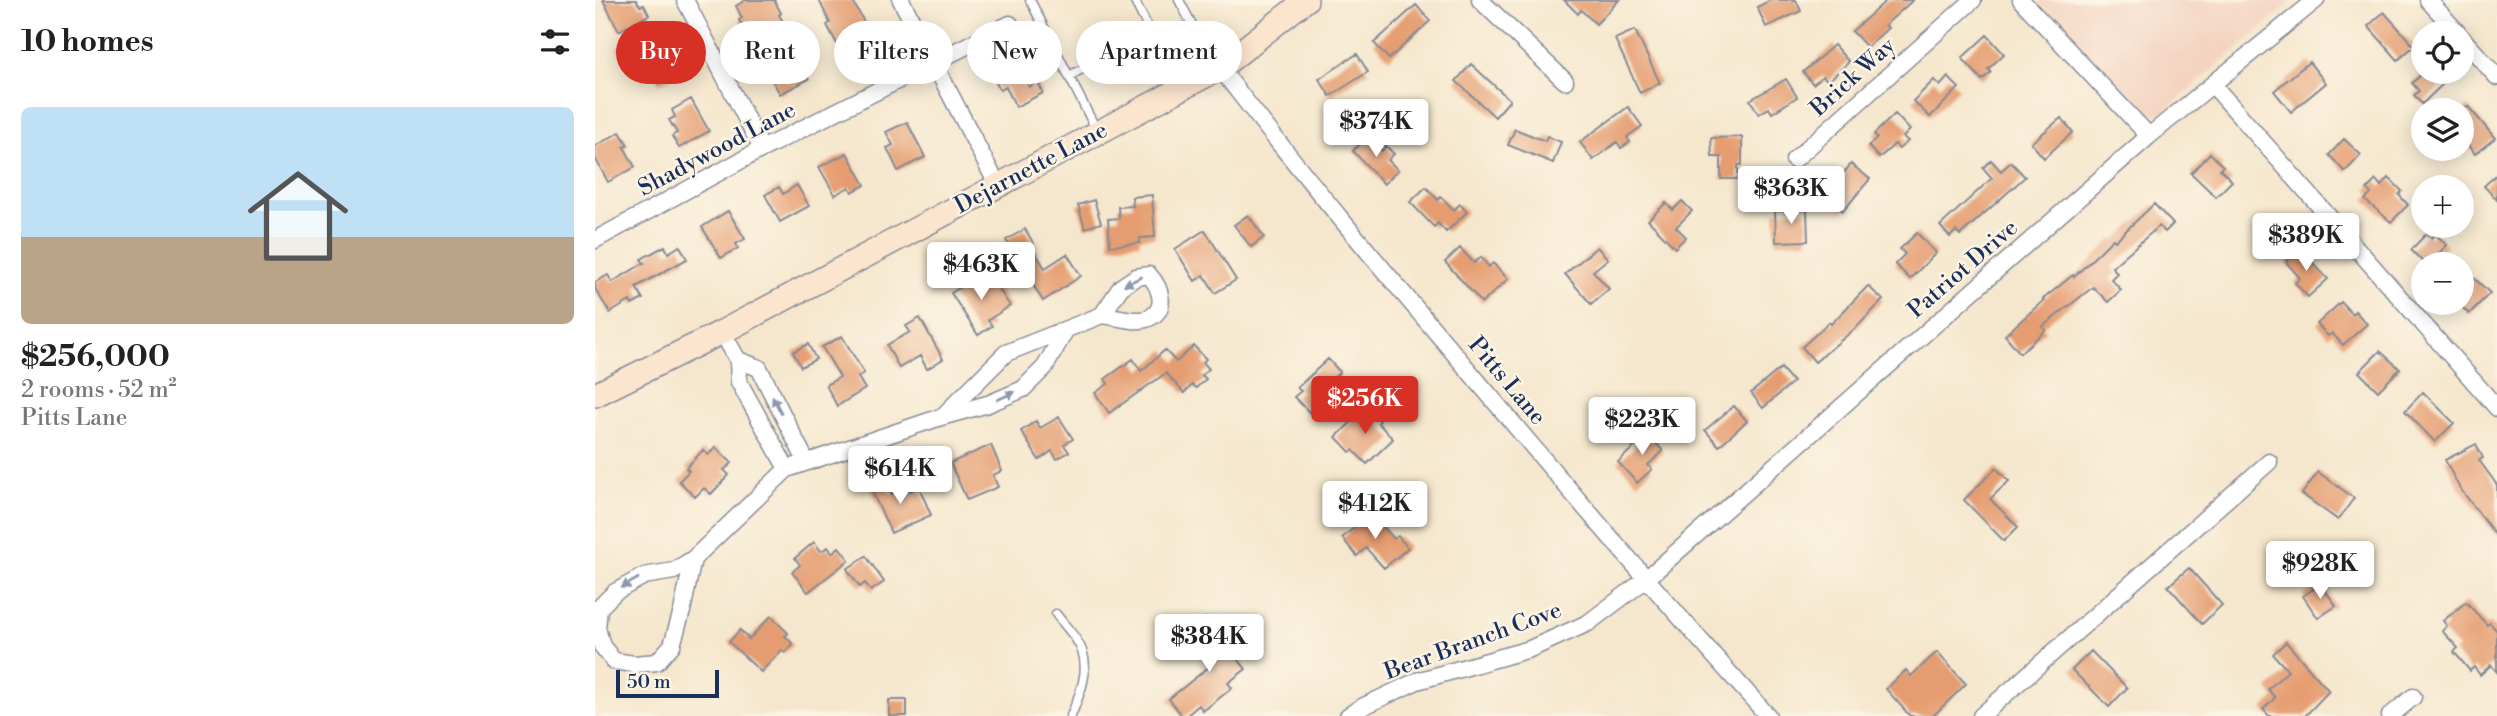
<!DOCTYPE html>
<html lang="en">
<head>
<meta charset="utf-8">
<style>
	:root { --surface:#fff; --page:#f2f2f2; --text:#222; --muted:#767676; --accent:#d93025 }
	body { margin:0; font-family:"Libre Bodoni",serif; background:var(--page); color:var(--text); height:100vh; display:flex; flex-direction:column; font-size:26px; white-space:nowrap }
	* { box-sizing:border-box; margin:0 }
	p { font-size:23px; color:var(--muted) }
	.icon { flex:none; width:38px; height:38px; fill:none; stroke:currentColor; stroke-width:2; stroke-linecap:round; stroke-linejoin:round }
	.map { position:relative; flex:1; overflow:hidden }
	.side { display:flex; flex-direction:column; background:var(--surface); width:595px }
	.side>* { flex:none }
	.banner { position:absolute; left:21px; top:21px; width:665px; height:63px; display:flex; gap:14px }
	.fabs { position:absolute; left:1816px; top:21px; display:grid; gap:14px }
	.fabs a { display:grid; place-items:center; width:63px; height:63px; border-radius:50%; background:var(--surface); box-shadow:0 4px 18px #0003; font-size:35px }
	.scale { position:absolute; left:21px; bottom:18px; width:103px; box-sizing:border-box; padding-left:7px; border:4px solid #1b2f5e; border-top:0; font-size:19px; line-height:24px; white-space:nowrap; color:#1b2f5e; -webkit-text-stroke:5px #fcf5e5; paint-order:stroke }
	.price { position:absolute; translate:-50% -60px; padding:0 16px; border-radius:7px; background:#fff; color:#222; font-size:23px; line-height:46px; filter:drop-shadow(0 2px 4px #0008) }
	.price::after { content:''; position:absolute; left:50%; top:42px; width:21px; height:16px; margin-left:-10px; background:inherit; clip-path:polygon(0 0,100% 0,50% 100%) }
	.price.on { background:var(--accent); color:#fff }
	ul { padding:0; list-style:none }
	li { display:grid; align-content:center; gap:14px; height:371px; padding:0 21px }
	li span { display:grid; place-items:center; height:217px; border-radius:10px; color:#555 }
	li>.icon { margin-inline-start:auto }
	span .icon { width:126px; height:126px; fill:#fffc; stroke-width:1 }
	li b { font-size:30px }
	h2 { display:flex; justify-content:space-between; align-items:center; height:84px; padding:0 21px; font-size:30px }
	.tag { padding:0 24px; border-radius:32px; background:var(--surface); box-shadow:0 4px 18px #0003; font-size:24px; line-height:63px }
	.tag.on { background:var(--accent); color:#fff }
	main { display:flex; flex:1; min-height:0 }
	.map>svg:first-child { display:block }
	.built { fill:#f4d3c1 }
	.building { fill:#e59c6f }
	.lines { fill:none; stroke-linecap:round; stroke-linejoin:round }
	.service-casing { stroke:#888b96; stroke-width:11 }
	.minor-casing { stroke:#888b96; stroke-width:19 }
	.secondary-casing { stroke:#888b96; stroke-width:26 }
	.service { stroke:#fff; stroke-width:8 }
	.minor { stroke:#fff; stroke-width:16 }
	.secondary { stroke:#fce5cf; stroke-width:23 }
	.oneway { fill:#8d97ae }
	.labels { text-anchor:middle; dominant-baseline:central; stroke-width:5; stroke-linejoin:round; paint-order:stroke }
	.street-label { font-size:23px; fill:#1b2f5e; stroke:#fcf5e5 }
</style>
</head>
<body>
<main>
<section class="side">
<h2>10 homes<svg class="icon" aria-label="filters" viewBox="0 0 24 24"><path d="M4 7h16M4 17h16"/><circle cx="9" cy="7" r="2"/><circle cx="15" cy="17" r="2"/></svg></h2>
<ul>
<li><span style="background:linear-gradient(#bfe0f5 60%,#b9a48a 0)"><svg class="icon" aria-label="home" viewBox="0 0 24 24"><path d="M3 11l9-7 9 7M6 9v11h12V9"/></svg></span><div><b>$256,000</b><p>2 rooms · 52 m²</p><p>Pitts Lane</p></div></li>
</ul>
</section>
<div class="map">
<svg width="1902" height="716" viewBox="0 0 1902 716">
	<rect width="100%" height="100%" fill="#fcf5e5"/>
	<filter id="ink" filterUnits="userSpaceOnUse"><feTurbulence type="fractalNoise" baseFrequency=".0143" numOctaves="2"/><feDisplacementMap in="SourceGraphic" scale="14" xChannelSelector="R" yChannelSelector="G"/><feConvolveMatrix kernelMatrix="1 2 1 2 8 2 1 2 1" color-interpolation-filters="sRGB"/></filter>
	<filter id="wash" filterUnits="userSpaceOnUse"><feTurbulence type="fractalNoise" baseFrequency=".00686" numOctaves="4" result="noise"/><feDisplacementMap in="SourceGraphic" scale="28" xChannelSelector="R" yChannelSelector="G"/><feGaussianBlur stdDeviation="1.57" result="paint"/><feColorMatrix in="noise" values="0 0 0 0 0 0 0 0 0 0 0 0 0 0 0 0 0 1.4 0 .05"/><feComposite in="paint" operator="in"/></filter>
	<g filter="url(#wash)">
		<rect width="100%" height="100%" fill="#f5e7cd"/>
		<!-- built -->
		<path class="built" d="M1442 0H1699L1569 111 1556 115 1543 109Z"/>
		<g id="blocks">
			<!-- building -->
			<path class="building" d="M8 0H41L45 6 49 5 54 15 24 31Z
				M151 0H179L186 13 184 15 191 27 173 38 166 26 152 34 144 20 147 18 141 6Z
				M224 0H257L281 44 251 61 232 25 235 23Z
				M969 0H1024L1001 24 986 10 983 14Z
				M1176 0H1201L1206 11 1171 27 1162 7Z
				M1292 0H1318L1290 25 1293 28 1272 47 1257 31Z
				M821 5 835 21 794 59 779 43Z
				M1789 12 1819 46 1803 60 1773 26Z
				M1040 30 1065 83 1045 93 1020 39Z
				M1392 35 1409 54 1393 69 1396 72 1387 80 1367 58Z
				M37 40 45 54 30 63 22 48Z
				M58 41 65 54 71 51 83 74 64 84 46 48Z
				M1239 45 1254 62 1233 81 1228 76 1218 84 1208 72Z
				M203 46 212 63 207 66 214 79 185 94 177 80 184 77 175 60Z
				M762 54 773 72 735 96 724 79Z
				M1714 62 1731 83 1696 112 1679 91Z
				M423 64 434 87 443 82 448 93 421 107 411 87 405 90 398 77Z
				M876 64 915 100 900 117 861 81Z
				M1829 72H1839L1849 83 1827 104 1819 95 1824 91 1817 83Z
				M1353 77 1364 88 1335 117 1318 101 1339 80 1345 86Z
				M1191 79 1202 97 1177 113 1174 108 1164 114 1155 100Z
				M96 99 114 131 84 148 77 136 82 133 74 120 80 117 77 110Z
				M1873 106 1900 138 1880 154 1867 139 1872 135 1867 130V111Z
				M1033 107 1047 126 1032 137 1035 142 1026 148 1022 142 998 160 985 142Z
				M1300 114 1315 130 1308 137 1313 141 1304 149 1300 144 1284 158 1273 146 1282 138 1279 134Z
				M1466 118 1478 132 1449 158 1436 143Z
				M312 122 330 157 303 171 292 148 298 145 291 132Z
				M920 129 950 141 952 136 966 142 958 163 913 145Z
				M25 132 33 145 29 147 40 167 13 182 0 158V146Z
				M773 136 787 151 791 146 799 154 793 160 803 170 789 184 758 151Z
				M1147 137V165H1143V179H1126V157H1117L1116 138Z
				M1749 139 1766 155 1750 172 1734 155Z
				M252 153 270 185 257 192 254 187 240 195 224 167Z
				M1615 153 1628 166 1625 169 1637 181 1621 197 1596 173Z
				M1396 160 1406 171 1416 162 1430 177 1365 235 1361 231 1355 237 1345 226 1397 178 1388 168Z
				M1256 164 1275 179 1248 211 1236 201 1244 191 1238 186Z
				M1902 174V200L1889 186Z
				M1794 178 1807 191 1804 195 1813 205 1796 222 1770 200 1776 194 1772 189 1781 180 1786 186Z
				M202 185 214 206 185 222 170 195 184 187 188 194Z
				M831 187 843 200 846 197 859 210 865 204 872 212 851 232 843 223 839 227 815 202Z
				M557 195 560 237 545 238V243L515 246 513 219 524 218 523 207 538 206 537 197Z
				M499 200 506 223 490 228 483 205Z
				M1087 201 1097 211 1081 227 1091 237 1080 248 1053 220 1071 203 1078 210Z
				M1559 204 1578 224 1570 232 1564 226 1517 267 1522 273 1516 279 1526 290 1513 302 1498 287 1447 327 1451 330 1425 353 1410 335 1449 300 1448 299 1478 275 1479 277 1518 239 1520 241Z
				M1212 210 1213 241 1181 242 1180 211Z
				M133 211 150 239 141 244 143 248 126 258 107 227Z
				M653 215 669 237 656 247 639 225Z
				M430 229 439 244 436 246 450 268 472 254 486 276 448 301 411 240Z
				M610 230 641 280 620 293 609 275 600 281 580 249Z
				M1322 233 1341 253 1315 279 1300 264 1310 254 1305 249Z
				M1831 234 1836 238 1840 234 1852 245 1834 264H1830L1816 250Z
				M70 246 73 253 85 246 92 259 41 287 48 299 37 305 35 301 15 313 0 289V282L13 275 17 282 49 263 46 259Z
				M1002 247 1013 259 998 271 1014 289 996 304 970 274Z
				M865 248 879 263 886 257 894 267 898 263 913 279 887 303 850 262Z
				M1705 249 1733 279 1713 297 1700 283 1705 278 1691 262Z
				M392 271 415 306 393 320 397 326 383 335 356 293Z
				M1879 278 1895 293 1874 314 1867 307V290Z
				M1273 286 1288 300 1262 327 1220 362 1207 347 1234 322 1236 324Z
				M1746 302 1757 314 1760 311 1772 324 1748 345 1737 333 1733 336 1722 324Z
				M325 318 348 359 332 369 325 356 304 368 292 345 315 332 311 326Z
				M247 336 269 373 263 377 270 389 242 406 231 385 245 377 227 347Z
				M213 344 221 359 206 367 198 352Z
				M599 346 611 359 608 362 614 369 607 375 611 379 601 388 597 385 589 393 571 373 514 413 500 393 513 384 510 379 538 359 546 371 570 350 581 362Z
				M1785 351 1805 369 1783 391 1764 372Z
				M733 359 745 372 737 379 752 396 728 418 719 409 715 413 699 397 706 391 702 388Z
				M1186 368 1198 382 1168 408 1156 393Z
				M1828 392 1859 423 1840 442 1810 411Z
				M1139 406 1152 421 1124 446 1110 430Z
				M772 407 785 420 783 423 798 439 772 464 758 450 755 452 741 437Z
				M464 417 478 439 469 445 474 452 462 459 457 451 444 460 426 431 441 421 445 428Z
				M1058 429 1066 437 1060 442 1068 451 1053 465 1057 469 1042 483 1023 462Z
				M1881 444 1888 458 1884 460 1902 485V537L1864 487 1850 460Z
				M396 445 407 471 398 475 403 487 372 500 355 463Z
				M120 447 137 463 129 470 134 475 116 494 109 488 100 497 84 481 94 471 91 468 108 450 113 455Z
				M1401 468 1414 481 1395 499 1423 527 1409 541 1369 500Z
				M1723 472 1759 498 1743 520 1707 494Z
				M290 480 296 494 313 486 315 491 324 487 336 515 296 533 275 487Z
				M776 513 799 539 803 536 813 548 789 568 771 548 762 556 747 538Z
				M219 542 226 551 233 547 237 553 244 547 254 560 213 592 197 572 205 565 200 558Z
				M271 556 289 582 276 591 270 583 265 587 252 569Z
				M1594 568 1627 605 1607 624 1573 586Z
				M1726 584 1741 606 1723 618 1708 596Z
				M1871 602 1892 625 1895 623 1902 631V672L1896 665 1885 675 1879 667 1875 671 1859 652 1863 648 1847 631 1852 626 1848 621Z
				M176 616 193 633 190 636 198 644 190 653 187 650 166 672 134 642 145 630 154 639Z
				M610 618 651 669 633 683 637 688 608 711 604 705 591 716H587L574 699 616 665 611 659 618 654 597 628Z
				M1691 642 1734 691 1710 716H1674L1668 709 1680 698 1673 689 1693 671 1678 654Z
				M1496 651 1532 688 1514 707 1477 670Z
				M1342 652 1371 684 1338 716H1315L1291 689 1311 670 1316 676Z
				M294 700H312V716H294Z"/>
		</g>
	</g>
	<g filter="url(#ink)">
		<use href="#blocks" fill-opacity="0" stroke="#888b96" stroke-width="2"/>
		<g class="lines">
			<!-- service casing -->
			<g class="service-casing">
				<path id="service" d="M435 0 502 131
					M584 0 603 36 623 66
					M474 76 556 33 539 0
					M461 614C469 625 483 638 487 651 495 672 484 696 476 716"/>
			</g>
			<!-- minor casing -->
			<g class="minor-casing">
				<path id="minor" d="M90 0 167 149
					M306 0 403 186
					M885 0 970 81
					M1426 0 1554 136
					M1833 0 1863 33
					M1867 38 1902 77
					M625 68C705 172 789 271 874 371 972 488 1071 603 1173 716
					M1618 85 1902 408
					M1199 160 1378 0
					M0 240 167 149 415 24
					M127 332 143 360 144 382 192 469
					M143 360 164 368 211 461
					M348 416 411 353 507 315 526 287 541 277 554 275C566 288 574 312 551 319 539 323 520 316 507 315
					M98 559 87 611 77 645 62 662 39 664 19 661 7 646 2 628 4 608 20 592 49 576 79 571 98 559 192 469 346 417 393 404 428 389 450 367 470 331
					M753 716 765 708 822 681 935 649 993 623 1050 580 1554 136 1721 0
					M1386 716 1674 462
					M1795 716 1818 697"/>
			</g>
			<!-- secondary casing -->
			<g class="secondary-casing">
				<path id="secondary" d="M0 395 127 332 625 68 711 0"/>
			</g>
			<!-- service -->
			<use href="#service" class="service"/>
			<!-- minor -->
			<use href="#minor" class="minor"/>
			<!-- secondary -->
			<use href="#secondary" class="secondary"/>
		</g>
		<!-- one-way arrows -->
		<defs><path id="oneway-solid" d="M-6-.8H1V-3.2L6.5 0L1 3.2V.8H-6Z" transform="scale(1.75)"/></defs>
		<g class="oneway">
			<use href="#oneway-solid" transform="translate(538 281) rotate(155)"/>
			<use href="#oneway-solid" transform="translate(411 396) rotate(-24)"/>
			<use href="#oneway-solid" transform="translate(182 405) rotate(-117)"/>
			<use href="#oneway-solid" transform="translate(35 583) rotate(150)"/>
		</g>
	</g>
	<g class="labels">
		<!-- street labels -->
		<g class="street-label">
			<text transform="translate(1258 77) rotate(-42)">Brick Way</text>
			<text transform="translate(122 149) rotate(-28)">Shadywood Lane</text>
			<text transform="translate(436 168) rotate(-28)">Dejarnette Lane</text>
			<text transform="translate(1368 269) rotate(-41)">Patriot Drive</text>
			<text transform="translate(912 381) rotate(50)">Pitts Lane</text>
			<text transform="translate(878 641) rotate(-20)">Bear Branch Cove</text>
		</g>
	</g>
</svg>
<div class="fabs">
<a><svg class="icon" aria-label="locate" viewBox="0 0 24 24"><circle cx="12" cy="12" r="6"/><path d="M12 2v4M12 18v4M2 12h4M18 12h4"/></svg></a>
<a><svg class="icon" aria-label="layers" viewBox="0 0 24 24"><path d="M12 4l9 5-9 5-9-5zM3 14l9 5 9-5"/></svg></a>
<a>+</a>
<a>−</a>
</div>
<div class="scale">50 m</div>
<b class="price" style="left:781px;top:159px">$374K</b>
<b class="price" style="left:1196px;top:226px">$363K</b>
<b class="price" style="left:1711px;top:273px">$389K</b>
<b class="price" style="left:386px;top:302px">$463K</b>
<b class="price on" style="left:770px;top:436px">$256K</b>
<b class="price" style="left:1047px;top:457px">$223K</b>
<b class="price" style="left:305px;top:506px">$614K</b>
<b class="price" style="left:780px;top:541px">$412K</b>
<b class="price" style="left:1725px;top:601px">$928K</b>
<b class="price" style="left:614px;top:674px">$384K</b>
<div class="banner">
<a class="tag on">Buy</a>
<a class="tag">Rent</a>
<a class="tag">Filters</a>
<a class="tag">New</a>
<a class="tag">Apartment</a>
</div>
</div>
</main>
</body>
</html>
